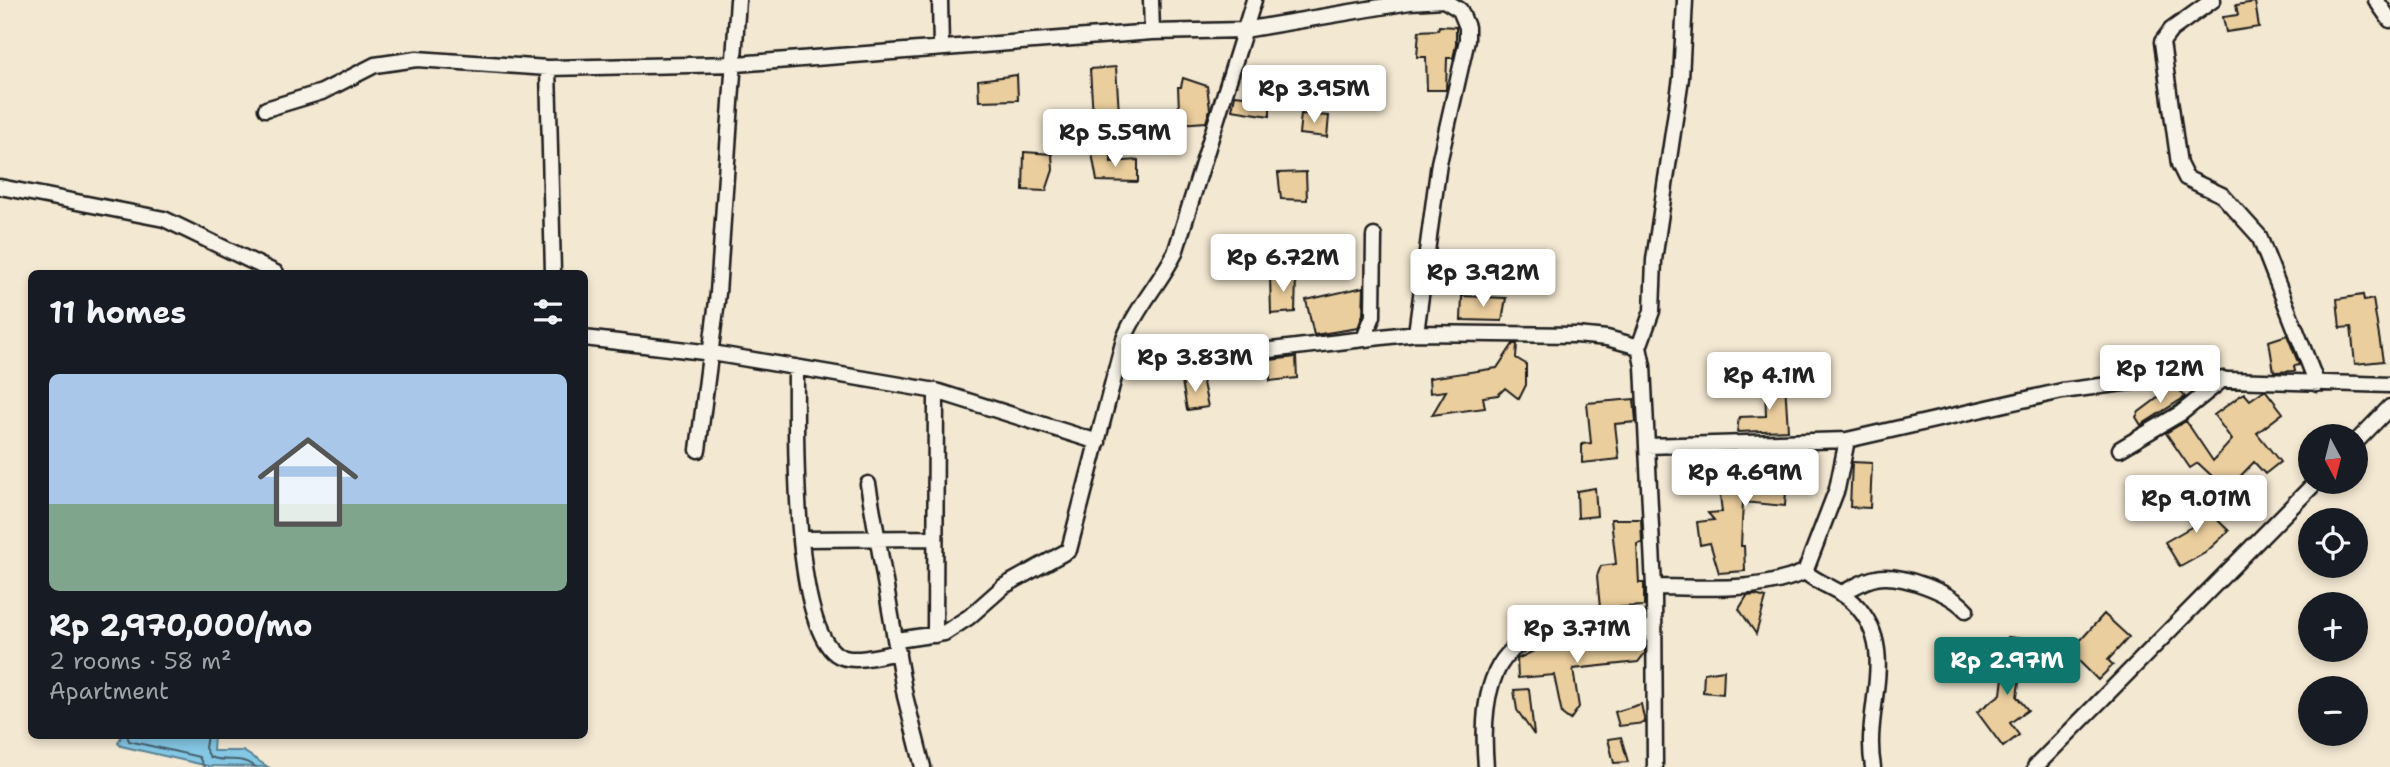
<!DOCTYPE html>
<html lang="en">
<head>
<meta charset="utf-8">
<style>
	:root { --surface:#171b24; --page:#242831; --text:#f1f3f6; --muted:#9ea1a6; --accent:#0f766e }
	body { margin:0; font-family:"Shantell Sans",sans-serif; background:var(--page); color:var(--text); height:100vh; display:flex; flex-direction:column; font-size:26px; white-space:nowrap }
	* { box-sizing:border-box; margin:0 }
	p { font-size:23px; color:var(--muted) }
	.icon { flex:none; width:38px; height:38px; fill:none; stroke:currentColor; stroke-width:2; stroke-linecap:round; stroke-linejoin:round }
	.map { position:relative; flex:1; overflow:hidden }
	.details { position:absolute; left:28px; top:270px; width:560px; height:469px; display:flex; flex-direction:column; background:var(--surface); border-radius:10px; box-shadow:0 4px 10px #0003 }
	.details>* { flex:none }
	.needle { width:46px; rotate:173deg }
	.tools { position:absolute; left:2298px; top:424px; display:grid; gap:14px }
	.tools a { display:grid; place-items:center; width:70px; height:70px; border-radius:50%; background:var(--surface); box-shadow:0 4px 10px #0003; font-size:35px }
	.price { position:absolute; translate:-50% -60px; padding:0 16px; border-radius:7px; background:#fff; color:#222; font-size:23px; line-height:46px; filter:drop-shadow(0 2px 4px #0008) }
	.price::after { content:''; position:absolute; left:50%; top:42px; width:21px; height:16px; margin-left:-10px; background:inherit; clip-path:polygon(0 0,100% 0,50% 100%) }
	.price.active { background:var(--accent); color:#fff }
	ul { padding:0; list-style:none }
	li { display:grid; align-content:center; gap:14px; height:371px; padding:0 21px }
	li span { display:grid; place-items:center; height:217px; border-radius:10px; color:#555 }
	li>.icon { margin-inline-start:auto }
	span .icon { width:126px; height:126px; fill:#fffc; stroke-width:1 }
	li b { font-size:30px }
	h2 { display:flex; justify-content:space-between; align-items:center; height:84px; padding:0 21px; font-size:30px }
	.map>svg:first-child { display:block }
	.water { fill:#84c8e5; stroke:#5a8395; stroke-width:2 }
	.lines { fill:none; stroke-linecap:round; stroke-linejoin:round }
	.shore { stroke:#46616c; stroke-width:2 }
	.building { fill:#ebce9e; stroke:#1c1c1c; stroke-width:2 }
	.minor-casing { stroke:#1c1c1c; stroke-width:19 }
	.minor { stroke:#f7f3e8; stroke-width:14 }
</style>
</head>
<body>
<div class="map">
<svg width="2390" height="767" viewBox="0 0 2390 767">
	<rect width="100%" height="100%" fill="#f3e8d2"/>
	<filter id="ink" filterUnits="userSpaceOnUse"><feTurbulence type="fractalNoise" baseFrequency=".0143" numOctaves="2"/><feDisplacementMap in="SourceGraphic" scale="14" xChannelSelector="R" yChannelSelector="G"/><feConvolveMatrix kernelMatrix="1 2 1 2 8 2 1 2 1" color-interpolation-filters="sRGB"/></filter>
	<g filter="url(#ink)">
		<!-- water -->
		<path class="water" d="M122 735H214L213 751H243L268 767 208 766 121 746 118 743Z"/>
		<g class="lines">
			<!-- shore -->
			<path class="shore" d="M127 735 129 741 199 757 204 767
				M207 735 205 748 210 757C230 764 235 754 256 767"/>
		</g>
		<!-- building -->
		<path class="building" d="M2255 2 2259 27 2226 32 2223 17 2238 15 2236 5Z
			M1439 26 1456 27V45L1453 58H1447L1446 90H1427L1426 57H1417L1419 31 1438 30Z
			M1116 67 1119 113 1093 116 1090 69Z
			M1017 75 1018 100 979 101 978 80Z
			M1183 78 1207 86 1210 109 1206 122 1179 124 1175 108 1179 109 1178 87H1181Z
			M1235 95 1270 99V116L1232 110Z
			M1301 114 1329 116 1327 137 1299 134Z
			M1111 151V162L1138 160V182L1097 181 1092 153Z
			M1024 152 1052 154 1053 170 1046 191 1023 190Z
			M1306 172 1307 200 1281 199 1278 173Z
			M1320 239 1321 254 1307 256 1305 240Z
			M1270 275 1296 276 1295 312 1271 314Z
			M1364 287 1363 314 1358 328 1314 335 1306 300Z
			M2363 295 2364 301 2373 299 2383 361 2355 364 2351 327 2340 328 2337 299Z
			M1462 296 1506 298 1502 321 1461 320Z
			M2287 335 2299 365 2294 366 2295 371 2274 372 2269 341Z
			M1513 344H1517L1516 358 1526 364V385L1519 399 1505 388 1498 395 1483 397 1485 408 1432 415 1446 391 1430 393 1429 378 1497 368Z
			M1296 357 1297 378 1270 381V360Z
			M1202 378 1208 407 1187 410 1182 381Z
			M1785 383 1788 430 1737 432 1739 417 1766 416 1765 384Z
			M2171 388H2178L2185 397 2141 425 2136 417 2139 412Z
			M2263 391H2266L2283 413 2257 433 2280 462 2265 474 2254 462 2227 490 2198 463 2190 468 2166 433 2186 421 2213 461 2232 440 2214 415 2244 393 2250 400Z
			M1634 399 1636 422 1615 424 1619 459 1582 463V444L1591 443 1587 403Z
			M1852 462 1872 463 1870 508 1850 507Z
			M1756 466 1811 472 1808 493 1786 491 1785 506 1743 502 1741 546H1744L1745 571 1719 573 1710 543 1700 545 1697 522 1714 520 1708 513 1722 512 1719 486H1722L1718 469 1756 470Z
			M1595 488 1597 516 1578 518 1577 491Z
			M2197 500 2229 531 2205 553 2180 567 2165 542 2193 526 2182 513Z
			M1611 519H1641L1642 543 1637 544 1639 583H1644V606L1600 608 1597 576 1601 566 1616 564Z
			M1755 595 1766 598 1756 634 1739 609 1747 596Z
			M2104 614 2129 637 2108 660 2113 665 2098 680 2070 652Z
			M2008 637 2025 639 2017 697 2028 710 2010 723 2019 735 2003 747 1977 712 2001 694Z
			M1641 639 1645 640V653L1638 662 1573 669 1579 707 1570 720 1562 714 1554 675 1518 678 1517 659 1542 647Z
			M1724 670 1723 694 1703 692 1704 673Z
			M1529 689 1534 735 1517 710 1514 690Z
			M1641 704 1645 723 1619 726 1615 712Z
			M1621 737 1628 762 1614 763 1608 739Z"/>
		<g class="lines">
			<!-- minor casing -->
			<g class="minor-casing">
				<path id="minor" d="M940 0 941 48
					M1151 0 1152 32
					M2213 0 2171 30 2162 42 2179 164 2186 178 2222 195 2259 236 2317 384
					M2376 0 2390 20
					M548 68 553 273
					M266 109 322 92 375 65 417 59 548 68 736 64 1152 32 1244 30 1410 2 1444 0 1460 10 1467 27V40L1439 163 1416 333
					M0 187 164 219 276 273
					M1365 336 1373 316 1374 236
					M584 338 712 353 936 391 1098 442
					M1639 347 1652 311 1654 260 1681 78 1685 0
					M796 367C796 423 791 620 836 654 851 665 881 655 898 652
					M1117 368 1416 333 1576 335 1607 338 1639 347 1643 366 1654 587 1655 767
					M2356 442 2390 407
					M1647 446 1847 440 2062 391 2162 378 2390 385
					M2120 449 2181 413 2223 379
					M698 450 718 293 738 0
					M868 484 905 696 923 767
					M801 539 935 538
					M1805 572C1820 585 1840 589 1854 603 1901 651 1862 708 1873 767
					M1654 587C1707 587 1755 593 1805 572L1837 489 1847 440
					M1842 593C1853 588 1864 580 1876 578 1900 573 1950 592 1966 610
					M935 635 936 391
					M897 640 944 633 969 617 1004 586 1069 550 1124 339C1136 308 1160 283 1175 253L1254 0
					M1486 767C1483 731 1482 677 1512 650 1535 627 1621 631 1654 629
					M2035 767 2317 481"/>
			</g>
			<!-- minor -->
			<use href="#minor" class="minor"/>
		</g>
	</g>
</svg>
<div class="tools">
<a><svg class="needle" viewBox="-14 -14 28 28"><path d="M0-13l5 13h-10z" fill="#e53935"/><path d="M0 13l5-13h-10z" fill="#9ea1a6"/></svg></a>
<a><svg class="icon" aria-label="locate" viewBox="0 0 24 24"><circle cx="12" cy="12" r="6"/><path d="M12 2v4M12 18v4M2 12h4M18 12h4"/></svg></a>
<a>+</a>
<a>−</a>
</div>
<b class="price" style="left:1314px;top:125px">Rp 3.95M</b>
<b class="price" style="left:1115px;top:169px">Rp 5.59M</b>
<b class="price" style="left:1283px;top:294px">Rp 6.72M</b>
<b class="price" style="left:1483px;top:309px">Rp 3.92M</b>
<b class="price" style="left:1195px;top:394px">Rp 3.83M</b>
<b class="price" style="left:2160px;top:405px">Rp 12M</b>
<b class="price" style="left:1769px;top:412px">Rp 4.1M</b>
<b class="price" style="left:1745px;top:509px">Rp 4.69M</b>
<b class="price" style="left:2196px;top:535px">Rp 9.01M</b>
<b class="price" style="left:1577px;top:665px">Rp 3.71M</b>
<b class="price active" style="left:2007px;top:697px">Rp 2.97M</b>
<section class="details">
<h2>11 homes<svg class="icon" aria-label="filters" viewBox="0 0 24 24"><path d="M4 7h16M4 17h16"/><circle cx="9" cy="7" r="2"/><circle cx="15" cy="17" r="2"/></svg></h2>
<ul>
<li><span style="background:linear-gradient(#a9c7e8 60%,#7fa58c 0)"><svg class="icon" aria-label="home" viewBox="0 0 24 24"><path d="M3 11l9-7 9 7M6 9v11h12V9"/></svg></span><div><b>Rp 2,970,000/mo</b><p>2 rooms · 58 m²</p><p>Apartment</p></div></li>
</ul>
</section>
</div>
</body>
</html>
